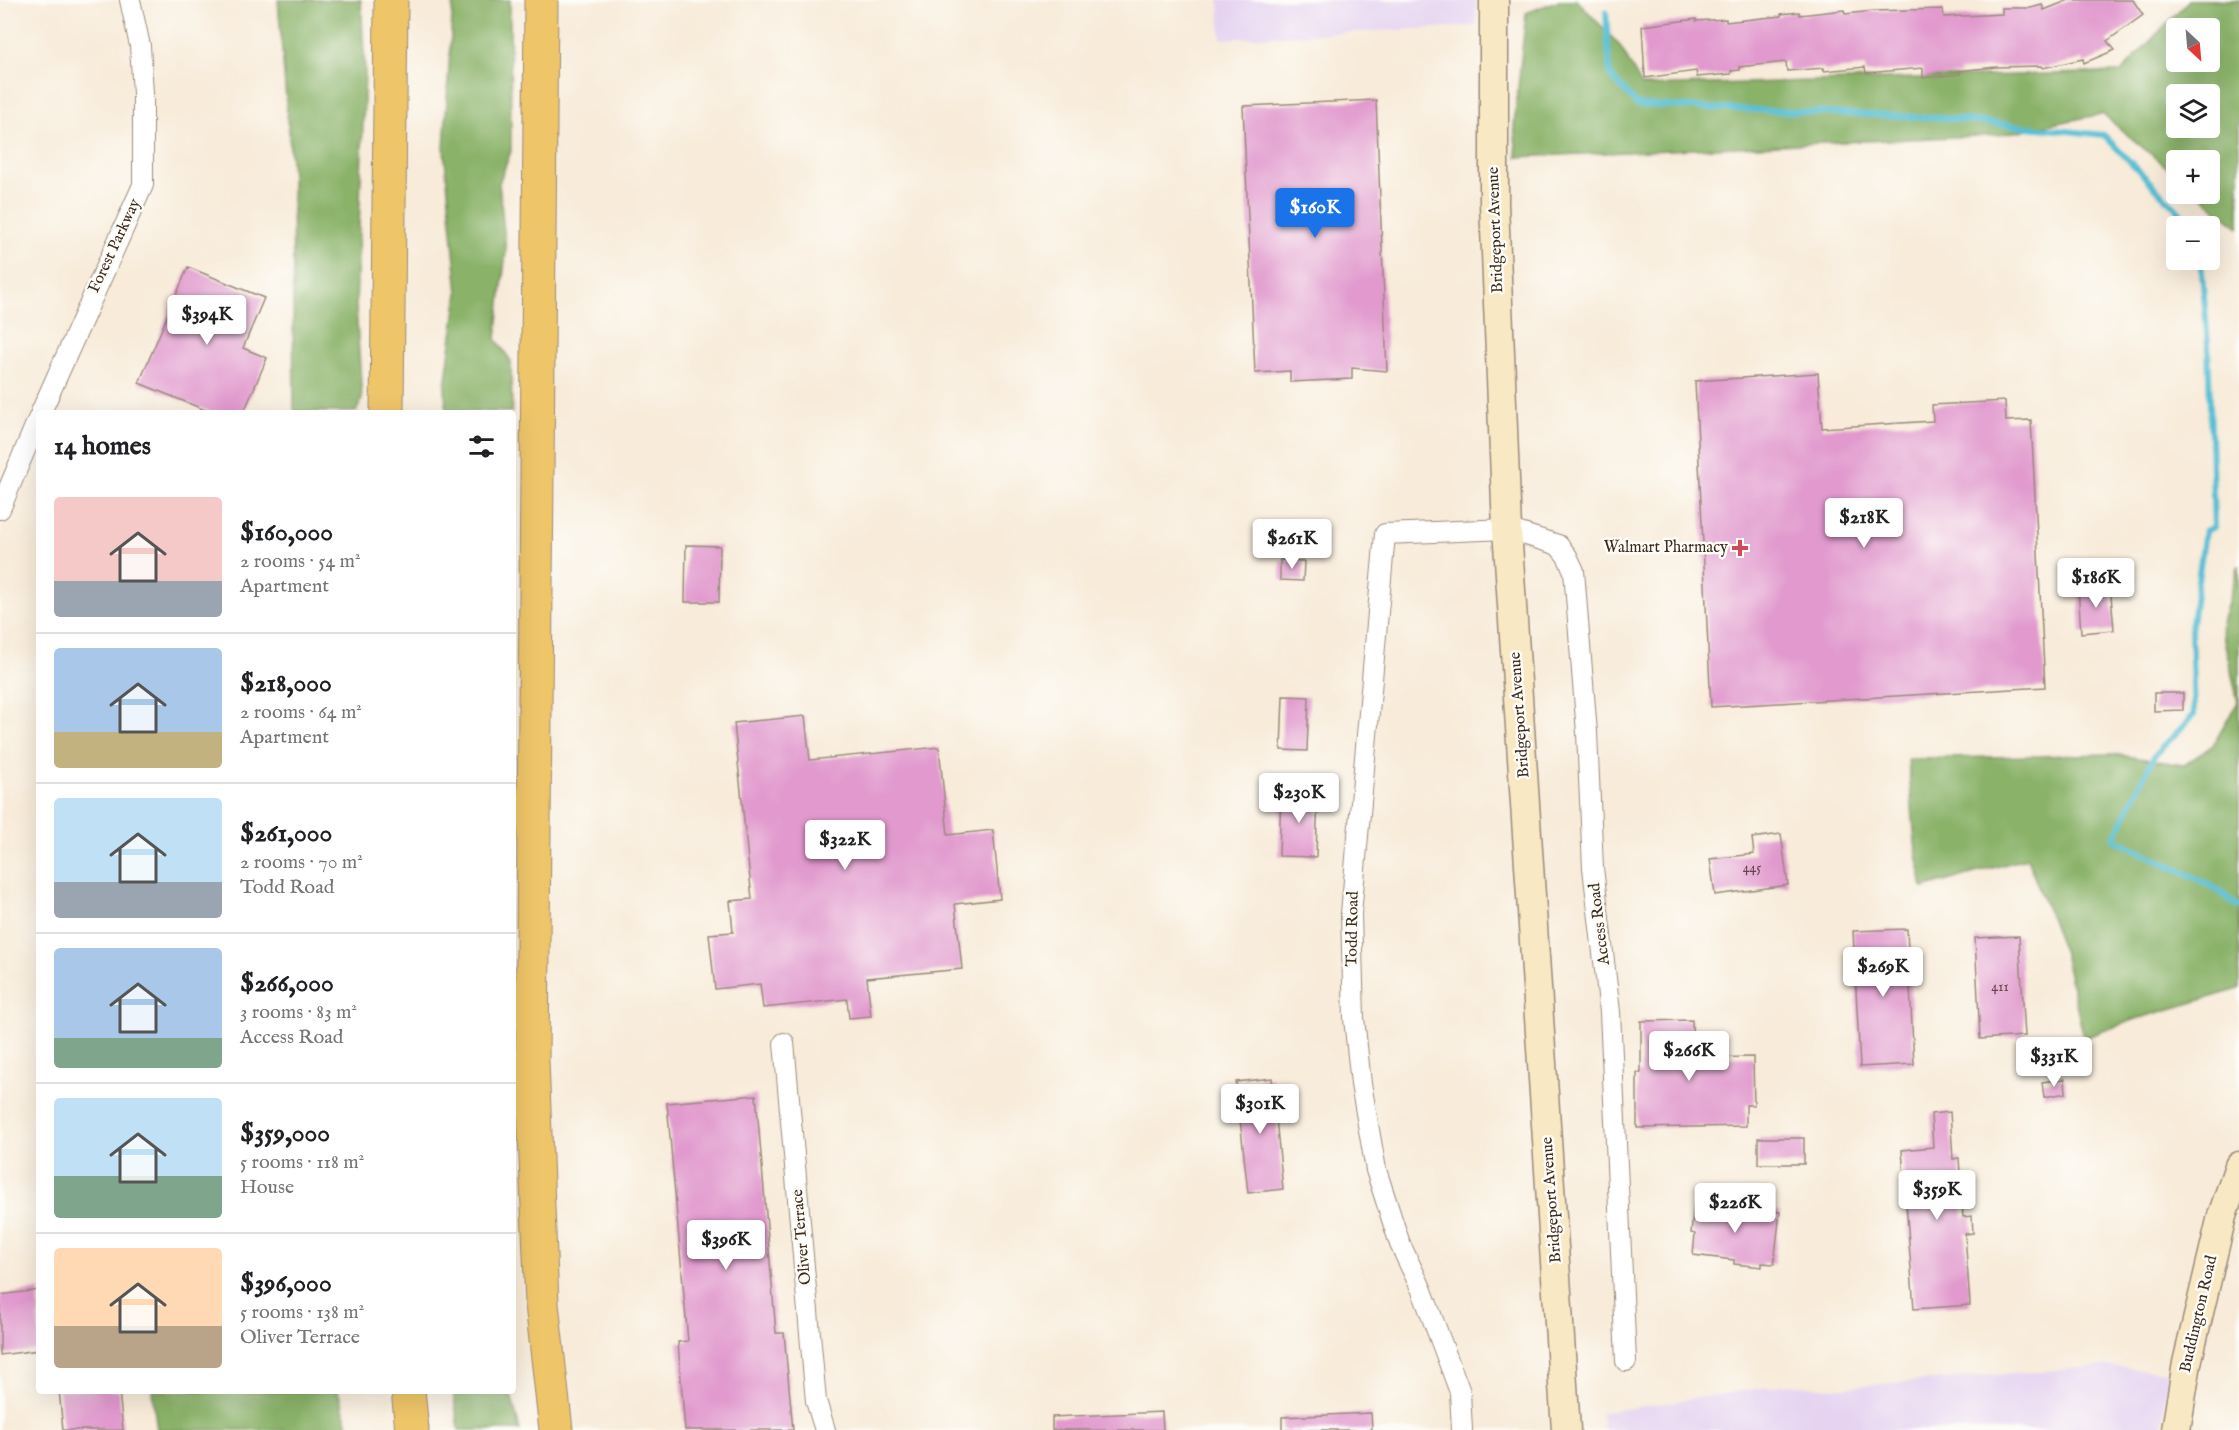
<!DOCTYPE html>
<html lang="en">
<head>
<meta charset="utf-8">
<style>
	:root { --surface:#fff; --page:#f2f2f2; --text:#202124; --muted:#757577; --line:#e0e0e0; --accent:#1a73e8 }
	body { margin:0; font-family:"IM FELL English",serif; background:var(--page); color:var(--text); height:100vh; display:flex; flex-direction:column; font-size:22px; white-space:nowrap }
	* { box-sizing:border-box; margin:0 }
	p { font-size:20px; color:var(--muted) }
	.icon { flex:none; width:33px; height:33px; fill:none; stroke:currentColor; stroke-width:2; stroke-linecap:round; stroke-linejoin:round }
	.map { position:relative; flex:1; overflow:hidden }
	.drawer { position:absolute; left:36px; top:410px; width:480px; height:984px; display:flex; flex-direction:column; background:var(--surface); border-radius:6px; box-shadow:0 6px 24px #0002 }
	.drawer>* { flex:none }
	.needle { width:39px; rotate:154deg }
	.fabs { position:absolute; left:2166px; top:18px; display:grid; gap:12px }
	.fabs a { display:grid; place-items:center; width:54px; height:54px; border-radius:6px; background:var(--surface); box-shadow:0 6px 24px #0002; font-size:30px }
	.price { position:absolute; translate:-50% -51px; padding:0 14px; border-radius:6px; background:#fff; color:#222; font-size:20px; line-height:39px; filter:drop-shadow(0 2px 3px #0008) }
	.price::after { content:''; position:absolute; left:50%; top:36px; width:18px; height:14px; margin-left:-9px; background:inherit; clip-path:polygon(0 0,100% 0,50% 100%) }
	.price.on { background:var(--accent); color:#fff }
	ul { padding:0; list-style:none }
	li { display:flex; align-items:center; gap:18px; height:150px; padding:0 18px }
	li+li { border-top:2px solid var(--line) }
	li span { display:grid; place-items:center; flex:none; width:168px; height:120px; border-radius:6px; color:#555 }
	li>.icon { margin-inline-start:auto }
	span .icon { width:72px; height:72px; fill:#fffc; stroke-width:1 }
	li b { font-size:26px }
	h2 { display:flex; justify-content:space-between; align-items:center; height:72px; padding:0 18px; font-size:26px }
	.map>svg:first-child { display:block }
	.built { fill:#e5d3f1 }
	.forest { fill:#8ab269; stroke:#626e44; stroke-width:1.5; fill-rule:evenodd }
	.lines { fill:none; stroke-linecap:round; stroke-linejoin:round }
	.stream { stroke:#57bfd4; stroke-width:6 }
	.building { fill:#e199ce }
	.street-casing { stroke:#9a8a7c; stroke-width:22 }
	.secondary-casing { stroke:#9a8a7c; stroke-width:31 }
	.highway-casing { stroke:#9a8a7c; stroke-width:35 }
	.street { stroke:#fff; stroke-width:20 }
	.secondary { stroke:#f8e8c3; stroke-width:28 }
	.highway { stroke:#eec569; stroke-width:33 }
	.poi-dot { fill:#d1495b; stroke:#fdfcf7; stroke-width:2 }
	.labels { text-anchor:middle; dominant-baseline:central; stroke-width:5; stroke-linejoin:round; paint-order:stroke }
	.number-label { font-size:14px; fill:#64464a }
	.street-label { font-size:16px; fill:#3b2a1e; stroke:#fdfcf7 }
	.poi-label { font-size:16px; fill:#3b2a1e; stroke:#fdfcf7; text-anchor:end }
</style>
</head>
<body>
<div class="map">
<svg width="2239" height="1430" viewBox="0 0 2239 1430">
	<rect width="100%" height="100%" fill="#fdfcf7"/>
	<filter id="ink" filterUnits="userSpaceOnUse"><feTurbulence type="fractalNoise" baseFrequency=".0167" numOctaves="2"/><feDisplacementMap in="SourceGraphic" scale="12" xChannelSelector="R" yChannelSelector="G"/><feConvolveMatrix kernelMatrix="1 2 1 2 8 2 1 2 1" color-interpolation-filters="sRGB"/></filter>
	<filter id="wash" filterUnits="userSpaceOnUse"><feTurbulence type="fractalNoise" baseFrequency=".008" numOctaves="4" result="noise"/><feDisplacementMap in="SourceGraphic" scale="24" xChannelSelector="R" yChannelSelector="G"/><feGaussianBlur stdDeviation="1.35" result="paint"/><feColorMatrix in="noise" values="0 0 0 0 0 0 0 0 0 0 0 0 0 0 0 0 0 1.4 0 .05"/><feComposite in="paint" operator="in"/></filter>
	<g filter="url(#wash)">
		<rect width="100%" height="100%" fill="#f8ebd9"/>
		<!-- built -->
		<path class="built" d="M1219 0H1476V26L1221 39Z
			M2108 1366 2168 1372 2162 1430H1603V1421L1599 1413 1787 1384 1832 1388Z"/>
		<!-- forest -->
		<path class="forest" d="M278 0H361L365 72 356 306 362 399 356 412H294L292 174Z
			M453 0H510L511 151 499 183 506 251 496 339 511 361 512 412H446L445 386 458 293 444 149Z
			M1559 0H1577L1620 46 1642 86 2121 72 2189 0H2239V228L2199 194H2210V160H2176V175L2102 114 1999 135 1517 157 1514 125 1526 13ZM2210 28V62H2176V28ZM2210 94V128H2176V94Z
			M2239 565V989L2136 1019 2084 1038 2064 953 2027 858 1923 888 1915 843 1908 759 2112 754 2184 765 2213 745 2238 702 2221 626Z
			M152 1391H338L349 1430H157Z
			M453 1391H510L520 1430H459Z"/>
		<g class="lines">
			<!-- stream -->
			<path class="stream" d="M1606 12 1610 75 1637 105 1944 118 2104 135 2193 226
				M2201 260 2208 344 2214 527 2205 531 2191 630 2194 715 2154 756 2114 839 2212 886 2239 907"/>
		</g>
		<g id="blocks">
			<!-- building -->
			<path class="building" d="M2069 0H2133L2143 15 2107 41 2115 50 2084 63 2083 59 2043 68 2042 66 1996 67 1959 71 1960 74 1923 78V68L1866 73 1865 67 1824 71V68L1787 71 1786 62 1739 67 1740 70 1731 71V74L1697 77 1696 71 1645 78 1642 26 1696 19V21L1726 19V22L1781 16V14L1799 12 1800 15 1844 10 1845 14 1874 11 1943 9 1944 17 2002 14V8H2031L2042 5 2044 10Z
				M1376 100 1387 371 1352 368V379L1290 382V371L1255 373 1243 106Z
				M188 267 264 298 243 348 267 358 244 412H210L139 383Z
				M1818 373 1822 428 1933 421 1932 405 2005 401 2006 421 2031 420 2045 687 1711 707 1695 381Z
				M686 545 720 546 719 602H685Z
				M1280 560 1304 561 1303 581 1280 580Z
				M2110 584 2114 630 2081 633 2078 587Z
				M2154 693H2183V710L2154 711Z
				M1283 696 1309 697 1307 751 1281 750Z
				M805 716 810 760 939 747 948 835 993 830 1000 899 955 904 962 969 867 978 871 1016 849 1018 847 999 763 1008 760 984 715 989 709 934 733 932 730 901 752 899 734 723Z
				M1281 790 1318 791 1316 857 1279 856Z
				M1781 834 1788 885 1715 895 1710 859 1754 854 1752 838Z
				M1907 929 1914 1064 1860 1067 1853 931Z
				M2019 936 2025 1036 1980 1039 1975 938Z
				M1692 1020 1693 1058 1753 1057 1754 1105H1746V1126L1637 1128V1073H1641V1021Z
				M1272 1078 1283 1189 1248 1193 1236 1082Z
				M2065 1079 2066 1093 2044 1097 2042 1082Z
				M756 1095 776 1333H784L793 1430H685L678 1342 688 1341 667 1103Z
				M1950 1112 1953 1159 1959 1158 1963 1217 1972 1216 1973 1233 1965 1234 1970 1305 1914 1309 1902 1150 1933 1147 1931 1114Z
				M1758 1138H1804V1164H1758Z
				M1699 1203 1780 1212 1774 1264 1762 1263V1267L1734 1264V1260L1693 1255 1695 1234 1691 1233 1694 1204Z
				M39 1290V1350L0 1355V1295Z
				M59 1390H119L123 1430H63Z
				M1162 1412 1163 1430H1052V1417Z
				M1371 1413 1372 1430H1282V1417Z"/>
		</g>
	</g>
	<g filter="url(#ink)">
		<use href="#blocks" fill-opacity="0" stroke="#9a8a7c" stroke-width="1.5"/>
		<g class="lines">
			<!-- street casing -->
			<g class="street-casing">
				<path id="street" d="M41 412 143 185V93L140 46 130 0
					M0 509 39 417
					M784 1043 816 1401 825 1430
					M1462 1430 1460 1392 1421 1288 1400 1244 1376 1170 1361 1084 1354 1018 1351 914 1385 534 1507 529 1558 545 1567 556 1574 571 1587 733 1593 868 1610 1012 1626 1361"/>
			</g>
			<!-- secondary casing -->
			<g class="secondary-casing">
				<path id="secondary" d="M1494 0V203L1507 529 1566 1430
					M2176 1430 2187 1363 2222 1216 2239 1166"/>
			</g>
			<!-- highway casing -->
			<g class="highway-casing">
				<path id="highway" d="M541 0 532 1061 542 1304 556 1430
					M387 412 391 0
					M408 1390 412 1430"/>
			</g>
			<!-- street -->
			<use href="#street" class="street"/>
			<!-- secondary -->
			<use href="#secondary" class="secondary"/>
			<!-- highway -->
			<use href="#highway" class="highway"/>
		</g>
	</g>
	<!-- markers -->
	<path class="poi-dot" d="M1737 539h6v6h6v6h-6v6h-6v-6h-6v-6h6z"/>
	<g class="labels">
		<!-- number labels -->
		<g class="number-label">
			<text x="1752" y="868">445</text>
			<text x="2000" y="987">411</text>
		</g>
		<!-- street labels -->
		<g class="street-label">
			<text transform="translate(1496 230) rotate(-92)">Bridgeport Avenue</text>
			<text transform="translate(115 246) rotate(-65)">Forest Parkway</text>
			<text transform="translate(1520 715) rotate(-94)">Bridgeport Avenue</text>
			<text transform="translate(1600 924) rotate(-97)">Access Road</text>
			<text transform="translate(1353 929) rotate(-89)">Todd Road</text>
			<text transform="translate(1552 1200) rotate(-94)">Bridgeport Avenue</text>
			<text transform="translate(802 1237) rotate(-95)">Oliver Terrace</text>
			<text transform="translate(2199 1314) rotate(-77)">Buddington Road</text>
		</g>
		<!-- poi labels -->
		<g class="poi-label">
			<text x="1728" y="548">Walmart Pharmacy</text>
		</g>
	</g>
</svg>
<div class="fabs">
<a><svg class="needle" viewBox="-14 -14 28 28"><path d="M0-13l5 13h-10z" fill="#e53935"/><path d="M0 13l5-13h-10z" fill="#757577"/></svg></a>
<a><svg class="icon" aria-label="layers" viewBox="0 0 24 24"><path d="M12 4l9 5-9 5-9-5zM3 14l9 5 9-5"/></svg></a>
<a>+</a>
<a>−</a>
</div>
<b class="price on" style="left:1315px;top:239px">$160K</b>
<b class="price" style="left:207px;top:346px">$394K</b>
<b class="price" style="left:1864px;top:549px">$218K</b>
<b class="price" style="left:1292px;top:570px">$261K</b>
<b class="price" style="left:2096px;top:609px">$186K</b>
<b class="price" style="left:1299px;top:824px">$230K</b>
<b class="price" style="left:845px;top:871px">$322K</b>
<b class="price" style="left:1883px;top:998px">$269K</b>
<b class="price" style="left:1689px;top:1082px">$266K</b>
<b class="price" style="left:2054px;top:1088px">$331K</b>
<b class="price" style="left:1260px;top:1135px">$301K</b>
<b class="price" style="left:1937px;top:1221px">$359K</b>
<b class="price" style="left:1735px;top:1234px">$226K</b>
<b class="price" style="left:726px;top:1271px">$396K</b>
<section class="drawer">
<h2>14 homes<svg class="icon" aria-label="filters" viewBox="0 0 24 24"><path d="M4 7h16M4 17h16"/><circle cx="9" cy="7" r="2"/><circle cx="15" cy="17" r="2"/></svg></h2>
<ul>
<li><span style="background:linear-gradient(#f6c9c9 70%,#9aa5b1 0)"><svg class="icon" aria-label="home" viewBox="0 0 24 24"><path d="M3 11l9-7 9 7M6 9v11h12V9"/></svg></span><div><b>$160,000</b><p>2 rooms · 54 m²</p><p>Apartment</p></div></li>
<li><span style="background:linear-gradient(#a9c7e8 70%,#c2b280 0)"><svg class="icon" aria-label="home" viewBox="0 0 24 24"><path d="M3 11l9-7 9 7M6 9v11h12V9"/></svg></span><div><b>$218,000</b><p>2 rooms · 64 m²</p><p>Apartment</p></div></li>
<li><span style="background:linear-gradient(#bfe0f5 70%,#9aa5b1 0)"><svg class="icon" aria-label="home" viewBox="0 0 24 24"><path d="M3 11l9-7 9 7M6 9v11h12V9"/></svg></span><div><b>$261,000</b><p>2 rooms · 70 m²</p><p>Todd Road</p></div></li>
<li><span style="background:linear-gradient(#a9c7e8 75%,#7fa58c 0)"><svg class="icon" aria-label="home" viewBox="0 0 24 24"><path d="M3 11l9-7 9 7M6 9v11h12V9"/></svg></span><div><b>$266,000</b><p>3 rooms · 83 m²</p><p>Access Road</p></div></li>
<li><span style="background:linear-gradient(#bfe0f5 65%,#7fa58c 0)"><svg class="icon" aria-label="home" viewBox="0 0 24 24"><path d="M3 11l9-7 9 7M6 9v11h12V9"/></svg></span><div><b>$359,000</b><p>5 rooms · 118 m²</p><p>House</p></div></li>
<li><span style="background:linear-gradient(#ffd9b3 65%,#b9a48a 0)"><svg class="icon" aria-label="home" viewBox="0 0 24 24"><path d="M3 11l9-7 9 7M6 9v11h12V9"/></svg></span><div><b>$396,000</b><p>5 rooms · 138 m²</p><p>Oliver Terrace</p></div></li>
</ul>
</section>
</div>
</body>
</html>
